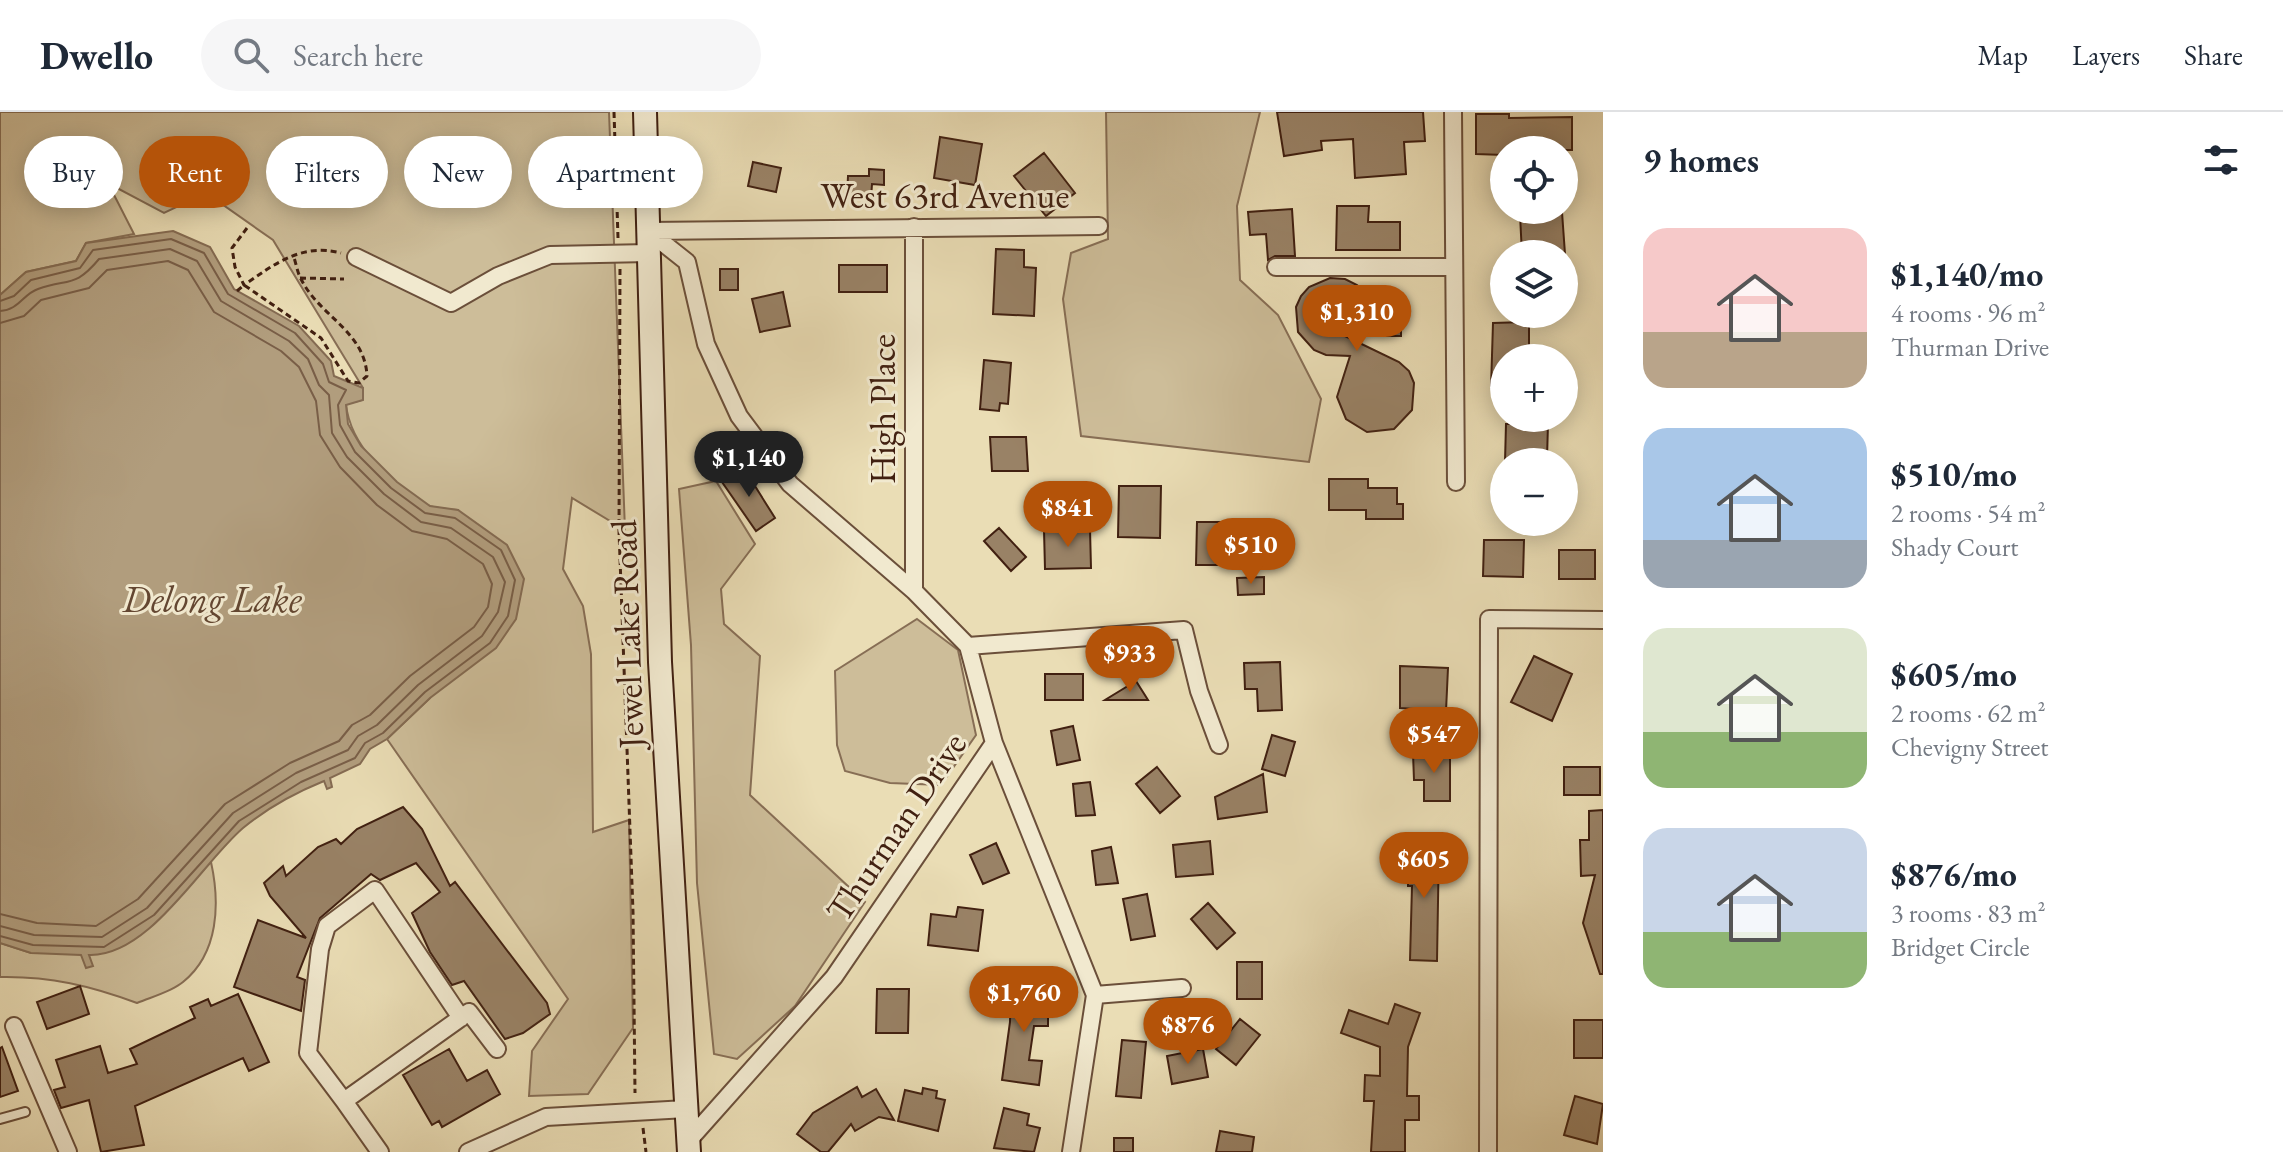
<!DOCTYPE html>
<html lang="en">
<head>
<meta charset="utf-8">
<style>
	:root { --surface:#fff; --page:#f6f6f7; --text:#1f2937; --muted:#747a83; --line:#e0e1e3; --accent:#b45309 }
	body { margin:0; font-family:"EB Garamond",serif; background:var(--page); color:var(--text); height:100vh; display:flex; flex-direction:column; font-size:30px; white-space:nowrap }
	* { box-sizing:border-box; margin:0 }
	p { font-size:26px; color:var(--muted) }
	.icon { flex:none; width:44px; height:44px; fill:none; stroke:currentColor; stroke-width:2; stroke-linecap:round; stroke-linejoin:round }
	.map { position:relative; flex:1; overflow:hidden }
	.panel { display:flex; flex-direction:column; background:var(--surface); width:680px }
	.panel>* { flex:none }
	.guide { position:absolute; left:24px; top:24px; width:760px; height:72px; display:flex; gap:16px }
	.fabs { position:absolute; left:1490px; top:24px; display:grid; gap:16px }
	.fabs a { display:grid; place-items:center; width:88px; height:88px; border-radius:50%; background:var(--surface); box-shadow:0 4px 20px #0003; font-size:40px }
	.price { position:absolute; translate:-50% -68px; padding:0 18px; border-radius:28px; background:var(--accent); color:#fff; font-size:26px; line-height:52px; filter:drop-shadow(0 2px 4px #0008) }
	.price::after { content:''; position:absolute; left:50%; top:48px; width:24px; height:18px; margin-left:-12px; background:inherit; clip-path:polygon(0 0,100% 0,50% 100%) }
	.price.active { background:#222; color:#fff }
	ul { padding:0; list-style:none }
	li { display:flex; align-items:center; gap:24px; height:200px; padding:0 40px }
	li span { display:grid; place-items:center; flex:none; width:224px; height:160px; border-radius:24px; color:#555 }
	li>.icon { margin-inline-start:auto }
	span .icon { width:96px; height:96px; fill:#fffc; stroke-width:1 }
	li b { font-size:34px }
	h2 { display:flex; justify-content:space-between; align-items:center; height:96px; padding:0 40px; font-size:34px }
	.pill { padding:0 28px; border-radius:36px; background:var(--surface); box-shadow:0 4px 20px #0003; font-size:28px; line-height:72px }
	.pill.active { background:var(--accent); color:#fff }
	header { display:flex; align-items:center; gap:48px; box-sizing:border-box; height:112px; padding:0 40px; background:var(--surface); border-bottom:2px solid var(--line) }
	header strong { font-size:38px }
	nav { display:flex; gap:44px; margin-inline-start:auto; font-size:28px }
	.search { width:560px; height:72px; background:var(--page); display:flex; align-items:center; gap:20px; box-sizing:border-box; padding:0 28px; border-radius:44px; color:var(--muted); font-size:30px }
	main { display:flex; flex:1; min-height:0 }
	.map>svg:first-child { display:block }
	.green { fill:#cdbd99; stroke:#876e55; stroke-width:2 }
	.water { fill:#b19d7d; stroke:#846b52; stroke-width:2 }
	.lines { fill:none; stroke-linecap:round; stroke-linejoin:round }
	.shore { stroke:#795e47; stroke-width:2 }
	.building { fill:#998266; stroke:#412011; stroke-width:2 }
	.lane-casing { stroke:#6b4f3a; stroke-width:12 }
	.street-casing { stroke:#6b4f3a; stroke-width:20 }
	.secondary-casing { stroke:#412011; stroke-width:26 }
	.path { stroke:#412011; stroke-width:3; stroke-dasharray:6 4; stroke-linecap:butt }
	.lane { stroke:#f1e9cf; stroke-width:8 }
	.street { stroke:#f1e9cf; stroke-width:16 }
	.secondary { stroke:#f1e9cf; stroke-width:22 }
	.labels { text-anchor:middle; dominant-baseline:central; stroke-width:6; stroke-linejoin:round; paint-order:stroke }
	.street-label { font-size:36px; fill:#412011; stroke:#f1e9cf }
	.water-label { font-size:38px; font-style:italic; fill:#634631; stroke:#f1e9cf }
</style>
</head>
<body>
<header>
<strong>Dwello</strong>
<div class="search"><svg class="icon" aria-label="search" viewBox="0 0 24 24"><circle cx="10" cy="10" r="6"/><path d="M15 15l6 6"/></svg>Search here</div>
<nav><a>Map</a><a>Layers</a><a>Share</a></nav>
</header>
<main>
<div class="map">
<svg width="1603" height="1040" viewBox="0 0 1603 1040">
	<rect width="100%" height="100%" fill="#eaddb5"/>
	<filter id="stains"><feTurbulence type="fractalNoise" baseFrequency=".0025" numOctaves="4"/><feColorMatrix values="0 0 0 0 .2 0 0 0 0 .09 0 0 0 0 .02 0 0 0 .5 -.17"/></filter>
	<radialGradient id="worn" r=".72"><stop offset=".6" stop-color="#630" stop-opacity="0"/><stop offset="1" stop-color="#630" stop-opacity=".3"/></radialGradient>
	<!-- green -->
	<path class="green" d="M0 0H609L625 418 572 386 563 457 583 494 591 542 593 720 629 708 633 916 588 982 529 984 532 939 568 887 387 627 430 586 458 398C448 397 435 397 427 393 391 372 350 334 346 292L362 288 363 276 273 128 206 81 164 101 83 58 112 79 134 122 86 131 76 149 26 160 0 183Z
		M1106 0H1260L1237 94 1240 168 1278 203 1321 287 1309 350 1081 324 1063 187 1071 141 1108 127Z
		M716 369 755 432 721 477 724 512 760 544 750 683 865 790 795 894 737 947 714 942 697 771 691 533 679 377Z
		M917 507 958 538 976 623 941 673 890 671 845 659 837 633 835 559Z
		M211 750C220 791 219 841 183 870 171 880 151 885 137 891 91 874 50 864 0 865V831L31 841 187 775Z"/>
	<!-- water -->
	<path class="water" d="M173 119 210 135 234 177 299 214 331 249 334 264 363 276V288L346 293 348 312 361 334 397 370 430 394 458 398 507 433 524 467 516 507 496 536 430 586 387 627 370 637 360 652 330 666 332 675 327 677 324 669C297 680 266 697 243 716 201 752 149 845 89 843L93 854 86 856 81 843 31 841 0 831V183L26 160 76 149 86 131Z"/>
	<g class="lines">
		<!-- shore -->
		<path class="shore" d="M0 189 14 184 31 168 80 156 93 138 171 127 204 141 228 182 295 221 323 252 329 270 346 278 338 293 340 313 355 340 391 376 425 401 455 406 501 438 515 468 508 504 490 531 425 580 383 621 365 631 355 646 301 670 239 709 154 803 104 835 33 833 0 824
			M0 199C19 198 23 182 38 177 69 166 75 176 99 147L170 137 197 149 221 189 289 229 308 247 319 273 329 283 332 321 347 345 384 382 421 410 451 416 493 445 505 470 498 500 482 524 418 573 377 613 358 624 348 638 296 661 233 701 147 796 102 825 34 823 0 814
			M0 211 24 204 41 188 89 176 107 158 168 149 188 158 214 200 281 239 299 255 316 289 320 323 340 355 377 393 412 419 447 427 483 452 492 472 488 495 474 515 410 564 370 603 352 613 339 629 290 651 225 692 138 787 96 814 37 811 0 802"/>
	</g>
	<!-- building -->
	<path class="building" d="M1277 0H1423L1425 29 1404 30 1406 62 1355 66 1353 27 1321 29 1322 38 1284 44Z
		M1476 2H1509V6L1572 5V38H1504V43L1476 42Z
		M940 25 982 32 975 73 934 66Z
		M1044 41 1075 81 1046 104 1014 64Z
		M753 50 781 56 776 80 748 74Z
		M869 57 884 58V73L872 72 871 87 847 86 848 64H869Z
		M1337 94H1369L1368 110H1400V138H1336Z
		M1292 97 1295 144H1275L1268 148 1266 122 1250 123 1248 100Z
		M1562 100 1565 142H1522L1520 103Z
		M996 137 1024 138V155L1036 156 1034 204 993 202Z
		M839 153H887V180H839Z
		M720 157H738V178H720Z
		M1330 166 1345 167 1357 173 1367 182 1376 202H1401V224H1345L1399 250 1409 259 1414 271 1412 298 1394 317 1367 320 1346 307 1337 285 1350 244 1326 243 1314 238 1298 220 1296 195 1301 184 1309 175Z
		M783 180 790 214 760 220 752 187Z
		M1529 210V246H1504V276H1491L1493 211Z
		M984 248 1011 251 1008 292 1000 291 999 299 980 297Z
		M1506 312H1548L1547 346H1519V350H1505Z
		M990 325H1026L1028 359H992Z
		M743 355 775 406 756 419 722 370Z
		M1329 367H1368V376H1397V392H1403V407H1366V398H1329Z
		M1119 374H1161L1160 426 1118 425Z
		M1197 410H1231V453H1196Z
		M999 416 1026 445 1011 459 984 429Z
		M1090 417 1091 456 1045 457 1044 418Z
		M1484 428H1524L1523 465 1483 464Z
		M1559 438H1595V467H1559Z
		M1264 465V482L1238 483 1237 466Z
		M1534 544 1572 562 1552 609 1511 590Z
		M1280 550 1282 598 1258 599 1257 577H1245L1244 551Z
		M1400 554 1448 556 1446 599 1400 596Z
		M1045 562H1083V588H1045Z
		M1136 569 1148 588H1105Z
		M1073 614 1080 648 1057 653 1051 619Z
		M1272 623 1295 630 1285 664 1262 657Z
		M1450 640V689H1424V668H1414L1413 641Z
		M1157 655 1180 684 1160 701 1136 672Z
		M1564 655H1600V683H1564Z
		M1263 662 1267 700 1218 707 1215 685Z
		M1090 670 1095 703 1076 704 1073 672Z
		M403 695 422 717 450 774 455 770 547 891 550 902 523 921 505 927 464 869 452 873 430 840 412 801 440 780 416 751 380 768 371 762 320 806 297 865 305 868 301 899 234 875 258 808 306 826 270 784 264 771 283 754 286 764 318 735 336 727 341 732 357 717Z
		M1603 698V862H1600L1583 811 1595 763 1581 764 1580 728H1589V699Z
		M1210 729 1213 762 1176 765 1173 733Z
		M996 731 1009 761 983 772 970 743Z
		M1408 731H1439L1437 849 1410 848 1412 774H1408Z
		M1111 735 1118 771 1096 773 1092 739Z
		M1147 782 1155 824 1131 828 1123 787Z
		M1208 791 1235 821 1217 837 1191 807Z
		M958 795 983 798 978 839 928 833 931 802 956 805Z
		M1237 850H1262V887H1237Z
		M1011 870H1035V890H1048V914H1034L1029 948 1042 949 1039 973 1002 968 1010 910Z
		M80 874 89 902 47 917 37 890Z
		M877 877H909L908 921H876Z
		M238 882 269 950 249 959 243 946 135 994 144 1033 101 1040 89 988 61 996 54 978 65 975 56 948 100 934 108 961 137 952 130 937 195 906 190 895 208 887 211 894Z
		M1395 892 1420 901 1408 935 1407 984H1419V1008H1405V1040H1371L1374 989H1364L1365 963 1380 964V935L1341 921 1349 898 1388 912Z
		M1240 907 1260 923 1236 953 1216 937Z
		M1574 908H1603V946H1574Z
		M1122 928 1146 930 1141 986 1116 984Z
		M2 935 18 979 0 985V936Z
		M449 937 467 969 487 958 500 982 442 1015 439 1009 432 1013 403 963Z
		M1203 937 1208 965 1172 972 1167 944Z
		M857 975 862 985 876 977 894 1008 879 1005 855 1019 851 1012 828 1040H821L797 1022 813 1001Z
		M923 976 937 979 936 986 945 988 938 1019 898 1009 905 978 922 982Z
		M1575 984 1603 992 1597 1032 1564 1023Z
		M1004 996 1029 1002 1027 1013 1040 1016 1034 1040 994 1036Z
		M1220 1019 1254 1025 1252 1040H1216Z
		M1114 1026H1133V1040H1114Z"/>
	<g class="lines">
		<!-- lane casing -->
		<g class="lane-casing">
			<path id="lane" d="M0 1007 25 1000"/>
		</g>
		<!-- street casing -->
		<g class="street-casing">
			<path id="street" d="M1453 0 1456 370
				M648 119 687 150 706 232 739 304 790 372 914 479 968 534 994 631 1095 883 1071 1040
				M648 119 1099 114
				M356 145 451 191 498 164 550 143 649 141
				M1276 155H1453
				M914 479V115
				M968 534 1184 518 1199 579 1219 633
				M1095 883 1182 876
				M461 906 375 778 327 814 320 837 308 941 344 989 469 900 497 937
				M14 914 68 1040
				M344 989 380 1040
				M689 1028 834 865 994 631
				M468 1040 546 1005 686 997
				M1488 1040 1489 507 1603 508"/>
		</g>
		<!-- secondary casing -->
		<g class="secondary-casing">
			<path id="secondary" d="M645 0 660 550 689 1040"/>
		</g>
		<!-- path -->
		<path class="path" d="M614 0 618 126
			M247 116 232 136 235 155 244 173C276 151 302 131 341 141
			M620 157 619 419 633 800 635 981
			M300 166 344 167
			M237 179 244 173 321 226 348 269 359 271 367 264C365 219 319 204 301 167 297 160 296 150 293 143
			M643 1016 646 1040"/>
		<!-- lane -->
		<use href="#lane" class="lane"/>
		<!-- street -->
		<use href="#street" class="street"/>
		<!-- secondary -->
		<use href="#secondary" class="secondary"/>
	</g>
	<g class="labels">
		<!-- street labels -->
		<g class="street-label">
			<text x="945" y="83">West 63rd Avenue</text>
			<text transform="translate(882 297) rotate(-90)">High Place</text>
			<text transform="translate(627 522) rotate(-92)">Jewel Lake Road</text>
			<text transform="translate(896 715) rotate(-56)">Thurman Drive</text>
		</g>
		<!-- water labels -->
		<g class="water-label">
			<text x="212" y="486">Delong Lake</text>
		</g>
	</g>
	<rect width="100%" height="100%" filter="url(#stains)"/>
	<rect width="100%" height="100%" fill="url(#worn)"/>
</svg>
<div class="fabs">
<a><svg class="icon" aria-label="locate" viewBox="0 0 24 24"><circle cx="12" cy="12" r="6"/><path d="M12 2v4M12 18v4M2 12h4M18 12h4"/></svg></a>
<a><svg class="icon" aria-label="layers" viewBox="0 0 24 24"><path d="M12 4l9 5-9 5-9-5zM3 14l9 5 9-5"/></svg></a>
<a>+</a>
<a>−</a>
</div>
<b class="price" style="left:1357px;top:241px">$1,310</b>
<b class="price active" style="left:749px;top:387px">$1,140</b>
<b class="price" style="left:1068px;top:437px">$841</b>
<b class="price" style="left:1251px;top:474px">$510</b>
<b class="price" style="left:1130px;top:582px">$933</b>
<b class="price" style="left:1434px;top:663px">$547</b>
<b class="price" style="left:1424px;top:788px">$605</b>
<b class="price" style="left:1024px;top:922px">$1,760</b>
<b class="price" style="left:1188px;top:954px">$876</b>
<div class="guide">
<a class="pill">Buy</a>
<a class="pill active">Rent</a>
<a class="pill">Filters</a>
<a class="pill">New</a>
<a class="pill">Apartment</a>
</div>
</div>
<section class="panel">
<h2>9 homes<svg class="icon" aria-label="filters" viewBox="0 0 24 24"><path d="M4 7h16M4 17h16"/><circle cx="9" cy="7" r="2"/><circle cx="15" cy="17" r="2"/></svg></h2>
<ul>
<li><span style="background:linear-gradient(#f6c9c9 65%,#b9a48a 0)"><svg class="icon" aria-label="home" viewBox="0 0 24 24"><path d="M3 11l9-7 9 7M6 9v11h12V9"/></svg></span><div><b>$1,140/mo</b><p>4 rooms · 96 m²</p><p>Thurman Drive</p></div></li>
<li><span style="background:linear-gradient(#a9c7e8 70%,#9aa5b1 0)"><svg class="icon" aria-label="home" viewBox="0 0 24 24"><path d="M3 11l9-7 9 7M6 9v11h12V9"/></svg></span><div><b>$510/mo</b><p>2 rooms · 54 m²</p><p>Shady Court</p></div></li>
<li><span style="background:linear-gradient(#dfe7d0 65%,#8fb573 0)"><svg class="icon" aria-label="home" viewBox="0 0 24 24"><path d="M3 11l9-7 9 7M6 9v11h12V9"/></svg></span><div><b>$605/mo</b><p>2 rooms · 62 m²</p><p>Chevigny Street</p></div></li>
<li><span style="background:linear-gradient(#c9d6e8 65%,#8fb573 0)"><svg class="icon" aria-label="home" viewBox="0 0 24 24"><path d="M3 11l9-7 9 7M6 9v11h12V9"/></svg></span><div><b>$876/mo</b><p>3 rooms · 83 m²</p><p>Bridget Circle</p></div></li>
</ul>
</section>
</main>
</body>
</html>
